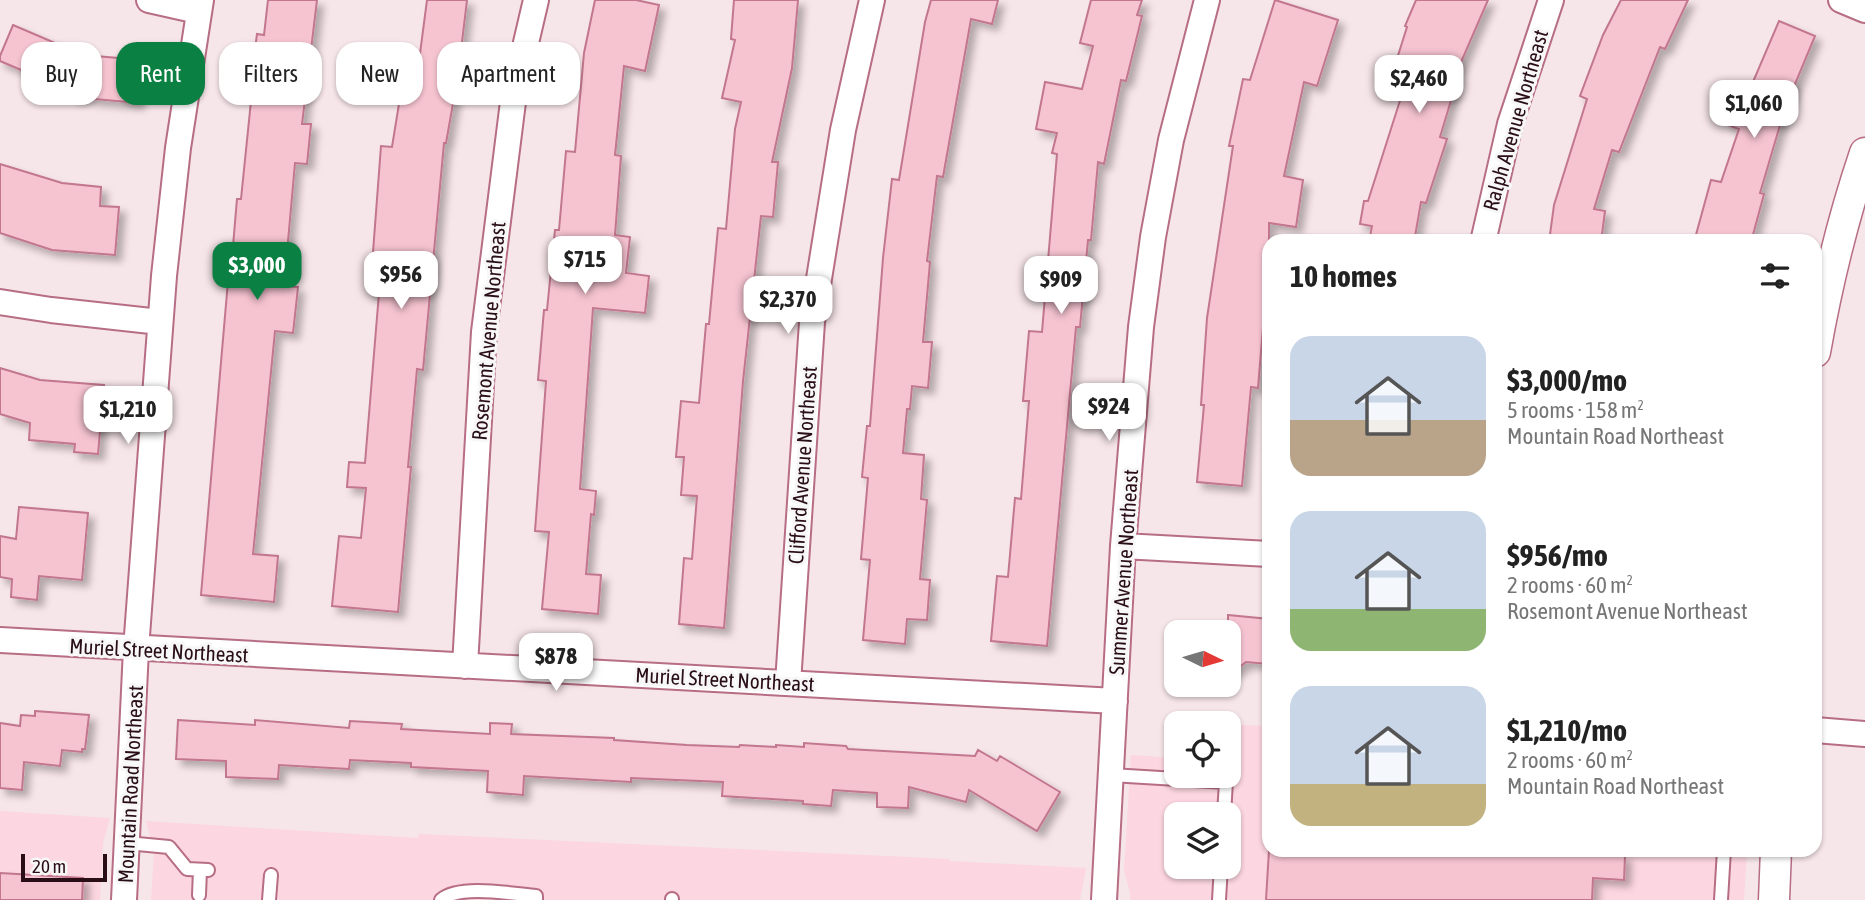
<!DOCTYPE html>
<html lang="en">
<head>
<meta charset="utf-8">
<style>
	:root { --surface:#fff; --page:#f6f6f6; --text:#222; --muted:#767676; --accent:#0b8043 }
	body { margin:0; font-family:"Asap Condensed",sans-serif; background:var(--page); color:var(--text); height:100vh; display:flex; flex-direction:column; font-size:26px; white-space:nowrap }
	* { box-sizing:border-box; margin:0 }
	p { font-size:23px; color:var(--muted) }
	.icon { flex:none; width:38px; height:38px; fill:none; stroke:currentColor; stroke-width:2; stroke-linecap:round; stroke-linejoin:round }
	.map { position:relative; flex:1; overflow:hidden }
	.sheet { position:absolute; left:1262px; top:234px; width:560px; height:623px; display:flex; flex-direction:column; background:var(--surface); border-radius:21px; box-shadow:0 2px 5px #0004 }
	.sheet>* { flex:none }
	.hud { position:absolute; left:21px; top:42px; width:665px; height:63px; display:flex; gap:14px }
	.needle { width:46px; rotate:95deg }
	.controls { position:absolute; left:1164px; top:620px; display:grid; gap:14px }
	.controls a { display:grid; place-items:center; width:77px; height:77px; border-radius:14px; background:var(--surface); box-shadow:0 2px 5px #0004; font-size:35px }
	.scale { position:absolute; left:21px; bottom:18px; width:86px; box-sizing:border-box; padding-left:7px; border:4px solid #2a0e17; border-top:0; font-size:19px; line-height:24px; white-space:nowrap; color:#2a0e17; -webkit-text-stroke:5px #f7f7f7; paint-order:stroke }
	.price { position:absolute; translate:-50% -60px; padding:0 16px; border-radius:14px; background:#fff; color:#222; font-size:23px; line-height:46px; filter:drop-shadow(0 2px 4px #0008) }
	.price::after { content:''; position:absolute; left:50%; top:42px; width:21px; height:16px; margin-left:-10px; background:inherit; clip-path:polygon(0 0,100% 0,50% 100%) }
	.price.current { background:var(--accent); color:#fff }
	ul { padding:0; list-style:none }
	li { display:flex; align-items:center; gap:21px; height:175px; padding:0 28px }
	li span { display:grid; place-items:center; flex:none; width:196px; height:140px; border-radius:21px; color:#555 }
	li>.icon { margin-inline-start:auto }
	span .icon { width:84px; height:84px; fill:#fffc; stroke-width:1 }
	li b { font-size:30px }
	h2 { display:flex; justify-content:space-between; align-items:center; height:84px; padding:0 28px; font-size:30px }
	.pill { padding:0 24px; border-radius:21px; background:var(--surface); box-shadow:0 2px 5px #0004; font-size:24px; line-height:63px }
	.pill.current { background:var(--accent); color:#fff }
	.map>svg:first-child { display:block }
	.built { fill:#fcd6e0; fill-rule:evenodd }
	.building { fill:#f6c4d1; stroke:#c2778e; stroke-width:2; filter:url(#shadow) }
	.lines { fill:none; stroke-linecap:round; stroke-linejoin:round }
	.service-casing { stroke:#b76d83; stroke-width:16 }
	.minor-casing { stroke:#b76d83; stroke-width:28 }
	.tertiary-casing { stroke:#b76d83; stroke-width:33 }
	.service { stroke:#fff; stroke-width:12 }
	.minor { stroke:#fff; stroke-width:24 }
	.tertiary { stroke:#fff; stroke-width:30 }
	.labels { text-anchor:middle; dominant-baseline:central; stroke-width:6; stroke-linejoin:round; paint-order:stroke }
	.street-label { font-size:21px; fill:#2a0e17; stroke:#f7f7f7 }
</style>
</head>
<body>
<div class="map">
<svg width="1865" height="900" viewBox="0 0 1865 900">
	<defs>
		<filter id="shadow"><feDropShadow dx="6" dy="6" stdDeviation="3.5" flood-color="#0004"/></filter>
	</defs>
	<rect width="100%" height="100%" fill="#f6e5e9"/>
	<!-- built -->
	<path class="built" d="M1241 725 1269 726V850L1747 851 1744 900H1130V892L1124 870 1131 755 1176 758V775H1228L1229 762H1237ZM1176 814H1228V866H1176Z
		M0 811 110 818 103 843 100 900H0Z
		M146 821 418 838 419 834 950 859V861L1086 868 1080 900H151L154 853Z"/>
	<!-- building -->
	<path class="building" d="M268 0H317L302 124H311L307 164 295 163 284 286 298 287 293 333 275 331 253 554 278 556 274 602 201 595 228 281H230L237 199H241L251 101H248L257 34 264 35Z
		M427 0H467L458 75 446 143H444L423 370 417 369 408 467H411L398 612 332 606 339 536 361 538 366 488 347 487 349 462 365 463 379 293 370 292 381 146 392 147 405 67 418 69Z
		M595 0H636L659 5 645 71 624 66 615 155 621 156 615 235 630 237 626 273 649 276 645 313 593 308 580 489 596 491 594 515 591 514 586 574 601 575 598 614 542 609 549 532 535 531 546 381 538 380 544 310H547L555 230H559L566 151 575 152 584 53Z
		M734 0H798L792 68 772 162H778L773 217 761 216 743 381 724 628 679 624 684 558 692 559 697 496 681 495 684 457H676L681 401 699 403 706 324H709L718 228 726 229 735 129 741 102 722 98 735 40 731 39Z
		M931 0H998L992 24 971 19 943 177 937 176 927 261 930 262 923 342H932L928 388 912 386 910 409H907L903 453 924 455 921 499 927 500 920 579 930 580 927 620 907 619 905 644 863 640 870 560 861 559 868 478 862 477 867 426H870L883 258 892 179 899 180 925 22Z
		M1091 0H1142L1137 15 1142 16 1126 81 1121 80 1104 164 1098 162 1091 240H1088L1080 327H1076L1047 646 991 641 997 576 1008 577 1015 498 1021 499 1029 401H1023L1029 331 1042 332 1057 154 1052 153 1057 133 1036 129 1045 82 1082 89 1093 46 1080 43Z
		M1275 0 1338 20 1317 86 1304 82 1284 176 1303 180 1296 227 1269 223V304L1265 303 1258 388 1251 387 1242 486 1197 482 1204 405H1201L1207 318 1233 146H1229L1243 79 1250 80Z
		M1416 0H1488L1455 76 1458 77 1440 137 1447 139 1426 203 1421 202 1414 242H1369L1372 226 1360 224 1364 201H1368L1404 88 1389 84 1407 27 1405 26Z
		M1621 0H1688L1665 49 1660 47 1619 152 1612 150 1594 209 1605 211 1601 242H1549L1554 205 1587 99 1580 96 1603 35Z
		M1779 21 1815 36 1785 108 1760 193 1764 194 1751 242H1694L1711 180 1721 182 1739 129 1725 124 1736 92 1747 96Z
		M13 25 83 55 142 60 138 103 73 97V92L0 61V56Z
		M0 164 62 183 101 187 100 206 119 207 115 255 52 250 0 233Z
		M0 368 40 380 104 385 98 454 74 452 75 444 29 440 30 423 0 414Z
		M19 507 88 513 82 580 39 576 37 600 11 597 12 579 0 577V536L16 539Z
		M1228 615 1269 619V664L1246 662 1228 676Z
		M35 711 89 715 85 749H82V752L62 750 60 766 24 762 22 790 0 788V723L20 726 21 715 35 716Z
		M178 720 255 725V720L349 728 350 721 402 724 401 729 490 734V723L512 724 511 734 614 738V740L687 745 739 747 740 745 776 747V745L804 747V743L846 746 848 749 975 756 978 750 997 761 1000 756 1060 792 1037 831 969 790 966 802 909 787 908 808 877 807V793L833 790 831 806 803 804V801L722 796 723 782 631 778V782L524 776 523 795 487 792 488 771 411 767V763L350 760 349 769 279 765 278 779 226 777V761L176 759Z
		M1269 850H1614V855L1625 856 1624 880 1593 878 1592 900H1266Z
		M0 873 83 878 82 900H0Z"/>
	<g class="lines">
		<!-- service casing -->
		<g class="service-casing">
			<path id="service" d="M1111 775 1226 782 1224 814
				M127 843 169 847 187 869 208 870
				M199 895 200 870
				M269 900 271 875
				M441 900C459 884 513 894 536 896V900
				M672 900V899
				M1219 900 1221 866
				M1721 900 1724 850"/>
		</g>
		<!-- minor casing -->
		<g class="minor-casing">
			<path id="minor" d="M149 0 198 11
				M1841 0 1865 10
				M1483 242 1510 124 1551 0
				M0 302 51 310 160 322
				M1123 546 1269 554
				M0 640 1115 701
				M465 666 484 332 514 94 536 0
				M788 683 812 322 843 130 872 0
				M1815 730 1865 734
				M124 900 136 649 164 276 178 148 201 0
				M1104 900 1123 546 1141 327 1153 237 1171 140 1207 0"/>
		</g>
		<!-- tertiary casing -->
		<g class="tertiary-casing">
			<path id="tertiary" d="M1815 352C1827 284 1843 218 1865 153
				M1774 900 1776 850"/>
		</g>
		<!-- service -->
		<use href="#service" class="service"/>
		<!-- minor -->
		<use href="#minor" class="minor"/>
		<!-- tertiary -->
		<use href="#tertiary" class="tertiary"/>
	</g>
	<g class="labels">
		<!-- street labels -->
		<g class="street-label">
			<text transform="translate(1515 120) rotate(-74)">Ralph Avenue Northeast</text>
			<text transform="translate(488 331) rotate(-85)">Rosemont Avenue Northeast</text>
			<text transform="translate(802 465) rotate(-86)">Clifford Avenue Northeast</text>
			<text transform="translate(1123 572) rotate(-86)">Summer Avenue Northeast</text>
			<text transform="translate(159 650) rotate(3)">Muriel Street Northeast</text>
			<text transform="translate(725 679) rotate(3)">Muriel Street Northeast</text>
			<text transform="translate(130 784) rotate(-87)">Mountain Road Northeast</text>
		</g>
	</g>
</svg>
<div class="controls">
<a><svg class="needle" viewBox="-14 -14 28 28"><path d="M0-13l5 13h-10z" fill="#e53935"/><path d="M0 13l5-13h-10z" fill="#767676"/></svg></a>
<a><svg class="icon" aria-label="locate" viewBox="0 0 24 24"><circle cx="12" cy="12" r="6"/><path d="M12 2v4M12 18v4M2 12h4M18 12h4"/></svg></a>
<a><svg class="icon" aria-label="layers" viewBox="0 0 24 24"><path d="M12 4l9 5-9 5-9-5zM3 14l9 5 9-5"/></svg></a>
</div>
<div class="scale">20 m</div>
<b class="price" style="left:1419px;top:115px">$2,460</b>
<b class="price" style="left:1754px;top:140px">$1,060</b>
<b class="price" style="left:585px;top:296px">$715</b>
<b class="price current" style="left:257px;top:302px">$3,000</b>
<b class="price" style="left:401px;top:311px">$956</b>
<b class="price" style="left:1061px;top:316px">$909</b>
<b class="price" style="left:788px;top:336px">$2,370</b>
<b class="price" style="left:1109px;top:443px">$924</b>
<b class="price" style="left:128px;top:446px">$1,210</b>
<b class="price" style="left:556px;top:693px">$878</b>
<div class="hud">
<a class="pill">Buy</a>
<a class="pill current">Rent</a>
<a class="pill">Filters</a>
<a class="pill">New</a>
<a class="pill">Apartment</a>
</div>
<section class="sheet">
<h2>10 homes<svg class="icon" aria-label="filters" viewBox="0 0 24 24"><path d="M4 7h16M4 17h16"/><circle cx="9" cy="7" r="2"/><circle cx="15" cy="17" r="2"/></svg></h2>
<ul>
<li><span style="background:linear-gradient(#c9d6e8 60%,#b9a48a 0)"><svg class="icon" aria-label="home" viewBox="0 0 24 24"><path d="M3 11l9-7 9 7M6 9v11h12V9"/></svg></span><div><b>$3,000/mo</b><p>5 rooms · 158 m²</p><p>Mountain Road Northeast</p></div></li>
<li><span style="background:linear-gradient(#c9d6e8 70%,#8fb573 0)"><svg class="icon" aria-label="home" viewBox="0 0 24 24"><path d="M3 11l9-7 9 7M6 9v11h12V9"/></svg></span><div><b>$956/mo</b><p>2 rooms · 60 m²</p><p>Rosemont Avenue Northeast</p></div></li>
<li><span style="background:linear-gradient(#c9d6e8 70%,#c2b280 0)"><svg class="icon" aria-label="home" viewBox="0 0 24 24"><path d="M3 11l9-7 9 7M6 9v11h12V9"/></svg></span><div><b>$1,210/mo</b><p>2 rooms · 60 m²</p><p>Mountain Road Northeast</p></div></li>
</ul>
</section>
</div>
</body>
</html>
